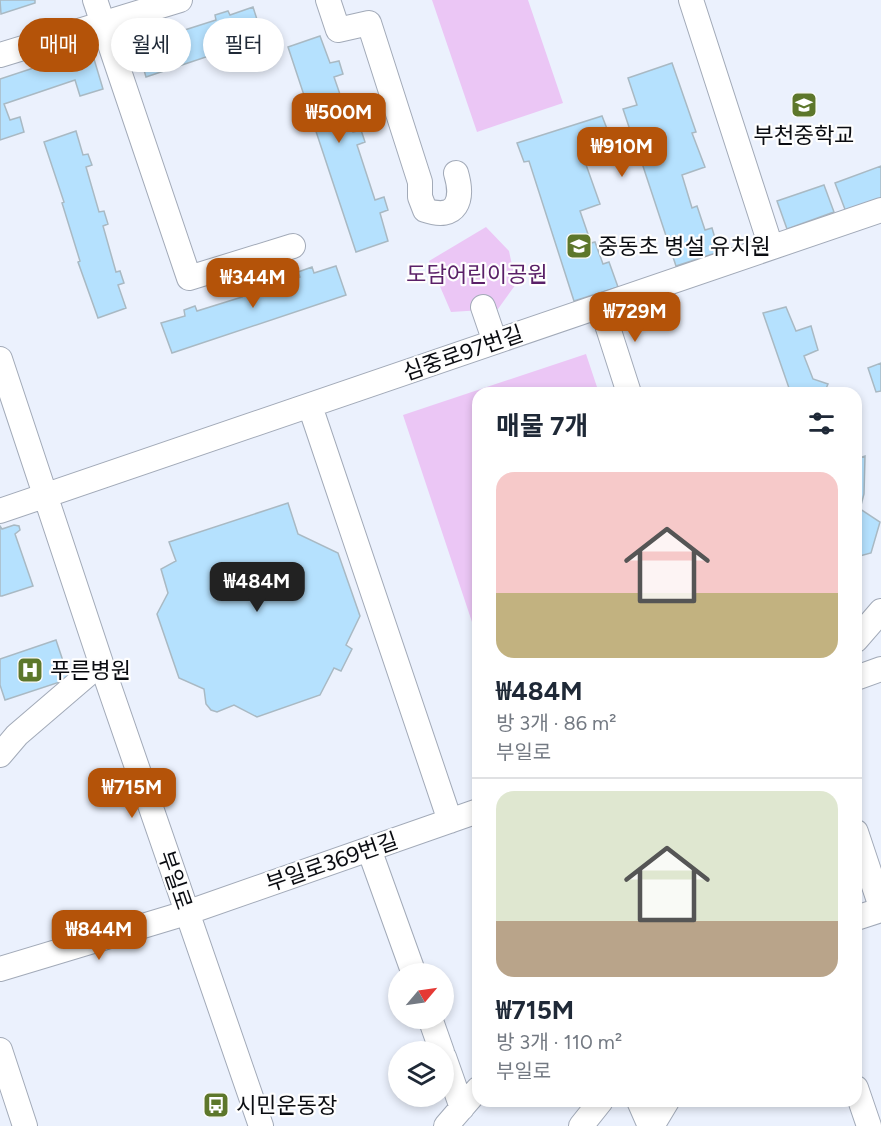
<!DOCTYPE html>
<html lang="ko">
<head>
<meta charset="utf-8">
<style>
	:root { --surface:#fff; --page:#f2f2f3; --text:#1f2937; --muted:#747a83; --line:#e0e1e3; --accent:#b45309 }
	body { margin:0; font-family:Figtree,"Noto Sans KR",sans-serif; background:var(--page); color:var(--text); height:100vh; display:flex; flex-direction:column; font-size:22px; white-space:nowrap }
	* { box-sizing:border-box; margin:0 }
	p { font-size:20px; color:var(--muted) }
	.icon { flex:none; width:33px; height:33px; fill:none; stroke:currentColor; stroke-width:2; stroke-linecap:round; stroke-linejoin:round }
	.map { position:relative; flex:1; overflow:hidden }
	.sheet { position:absolute; left:472px; top:387px; width:390px; height:720px; display:flex; flex-direction:column; background:var(--surface); border-radius:18px; box-shadow:0 3px 9px #0003 }
	.sheet>* { flex:none }
	.hud { position:absolute; left:18px; top:18px; width:364px; height:54px; display:flex; gap:12px }
	.needle { width:39px; rotate:61deg }
	.buttons { position:absolute; left:388px; top:963px; display:grid; gap:12px }
	.buttons a { display:grid; place-items:center; width:66px; height:66px; border-radius:50%; background:var(--surface); box-shadow:0 3px 9px #0003; font-size:30px }
	.price { position:absolute; translate:-50% -51px; padding:0 14px; border-radius:12px; background:var(--accent); color:#fff; font-size:20px; line-height:39px; filter:drop-shadow(0 2px 3px #0008) }
	.price::after { content:''; position:absolute; left:50%; top:36px; width:18px; height:14px; margin-left:-9px; background:inherit; clip-path:polygon(0 0,100% 0,50% 100%) }
	.price.current { background:#222; color:#fff }
	ul { padding:0; list-style:none }
	li { display:grid; align-content:center; gap:12px; height:318px; padding:0 24px }
	li+li { border-top:2px solid var(--line) }
	li span { display:grid; place-items:center; height:186px; border-radius:18px; color:#555 }
	li>.icon { margin-inline-start:auto }
	span .icon { width:108px; height:108px; fill:#fffc; stroke-width:1 }
	li b { font-size:26px }
	h2 { display:flex; justify-content:space-between; align-items:center; height:72px; padding:0 24px; font-size:26px }
	.pill { padding:0 21px; border-radius:27px; background:var(--surface); box-shadow:0 3px 9px #0003; font-size:21px; line-height:54px }
	.pill.current { background:var(--accent); color:#fff }
	.map>svg:first-child { display:block }
	.green { fill:#ebc6f5 }
	.building { fill:#b5e1fe; stroke:#a9b9c3; stroke-width:1.5 }
	.lines { fill:none; stroke-linecap:round; stroke-linejoin:round }
	.minor-casing { stroke:#a2aab8; stroke-width:26 }
	.minor { stroke:#fff; stroke-width:24 }
	.labels { text-anchor:middle; dominant-baseline:central; stroke-width:4.5; stroke-linejoin:round; paint-order:stroke }
	.poi-label { font-size:22px; fill:#0a0c11; stroke:#fefefe; text-anchor:start }
	.park-label { font-size:22px; fill:#5a2068; stroke:#fefefe }
	.street-label { font-size:22px; fill:#0a0c11; stroke:#fefefe }
</style>
</head>
<body>
<div class="map">
<svg width="881" height="1126" viewBox="0 0 881 1126">
	<rect width="100%" height="100%" fill="#ebf1fd"/>
	<!-- green -->
	<path class="green" d="M432 0H528L563 103 477 132Z
		M486 227 509 251 516 284 498 309 451 312 429 261Z
		M586 354 599 393H478V640L403 415Z"/>
	<!-- building -->
	<path class="building" d="M0 0H35V3L1 14Z
		M253 7 263 38 146 77 137 46 158 39 157 35 170 30 172 34 216 20 215 15 228 11 230 15Z
		M320 36 330 63 339 61 343 74 334 77 353 132 361 130 365 142 357 145 375 200 384 197 388 210 380 213 388 241 356 252 288 47Z
		M91 49 103 89 80 96 75 80 4 104 10 120 20 117 24 132 0 140V79Z
		M672 63 696 132 692 133 705 167 682 175 692 208 697 206 705 230 712 228 719 252 676 266 635 142 584 159 600 204 580 211 591 243 595 242 603 264 609 262 618 287 574 301 529 161 524 162 517 143 602 116 611 139 631 133 623 109 637 105 628 78Z
		M76 131 83 155 88 154 92 165 86 167 99 212 104 211 108 224 103 226 116 272 120 271 124 283 118 285 126 308 98 318 78 262 80 261 62 203 64 202 44 142Z
		M881 166V199L846 212 835 183Z
		M824 185 834 212 787 229 777 201Z
		M336 266 346 295 172 353 161 323 185 316 184 310 195 306 197 311 242 297 239 290 253 287 255 293 300 277 298 272 312 267 314 273Z
		M786 307 796 331 811 326 818 350 804 356 813 379 828 384 824 393H787L789 388 763 313Z
		M881 363V391L876 392 868 368Z
		M865 456 864 494 860 509 880 522 871 553 856 557V459Z
		M288 503 298 534 338 553 360 616 346 645 352 649 341 671 334 668 320 695 257 717 234 705 217 712 211 710 206 704 204 689 179 678 157 614 168 593 161 569 176 561 169 542Z
		M14 525 19 526 20 530 15 534 33 586 2 596H0V526L2 529Z
		M56 640 68 676 66 680 5 700 0 685V659Z"/>
	<g class="lines">
		<!-- minor casing -->
		<g class="minor-casing">
			<path id="minor" d="M95 0 189 278 293 246
				M328 0 338 30 369 23 420 182V197L425 210C457 221 464 200 456 173
				M691 0 771 247
				M0 55 180 0
				M601 306 629 393
				M483 307 495 342
				M0 359 101 663 261 1126
				M310 406 450 821
				M0 511 881 210
				M856 640 881 611
				M856 678 881 669
				M0 755 17 735 101 663
				M856 832 881 907
				M369 849 414 974
				M856 918 881 910
				M0 969 186 913 478 811
				M430 1018 442 1052
				M0 1050 25 1126
				M444 1057 462 1108
				M856 1088 869 1126
				M639 1101 650 1126
				M446 1126 478 1089
				M581 1126 601 1101
				M652 1126 667 1101"/>
		</g>
		<!-- minor -->
		<use href="#minor" class="minor"/>
	</g>
	<!-- icons -->
	<defs>
		<g id="school-square" transform="scale(1.35)"><rect x="-9" y="-9" width="18" height="18" rx="4" fill="#5d772b" stroke="#fefefe"/><path d="M0-5L7-2L0 1L-7-2ZM-4 1L0 2.5L4 1V4Q0 6-4 4Z" fill="#fff"/></g>
		<g id="hospital-square" transform="scale(1.35)"><rect x="-9" y="-9" width="18" height="18" rx="4" fill="#5d772b" stroke="#fefefe"/><path d="M-5-5h3v3.5h4V-5h3V5h-3V1.5h-4V5h-3Z" fill="#fff"/></g>
		<g id="bus-square" transform="scale(1.35)"><rect x="-9" y="-9" width="18" height="18" rx="4" fill="#5d772b" stroke="#fefefe"/><path d="M-5-6H5V4H4V6H2V4H-2V6H-4V4H-5ZM-3.5-4V0h7V-4ZM-3.5 1.2v1.5H-2V1.2ZM2 1.2v1.5H3.5V1.2Z" fill="#fff"/></g>
	</defs>
	<g fill-rule="evenodd">
		<use href="#school-square" x="804" y="105"/>
		<use href="#school-square" x="579" y="246"/>
		<use href="#hospital-square" x="30" y="670"/>
		<use href="#bus-square" x="216" y="1105"/>
	</g>
	<g class="labels">
		<!-- poi labels -->
		<g class="poi-label">
			<text x="804" y="135" text-anchor="middle">부천중학교</text>
			<text x="598" y="246">중동초 병설 유치원</text>
			<text x="50" y="670">푸른병원</text>
			<text x="236" y="1105">시민운동장</text>
		</g>
		<!-- park labels -->
		<g class="park-label">
			<text x="477" y="274">도담어린이공원</text>
		</g>
		<!-- street labels -->
		<g class="street-label">
			<text transform="translate(463 353) rotate(-19)">심중로97번길</text>
			<text transform="translate(332 862) rotate(-19)">부일로369번길</text>
			<text transform="translate(175 880) rotate(71)">부일로</text>
		</g>
	</g>
</svg>
<div class="buttons">
<a><svg class="needle" viewBox="-14 -14 28 28"><path d="M0-13l5 13h-10z" fill="#e53935"/><path d="M0 13l5-13h-10z" fill="#747a83"/></svg></a>
<a><svg class="icon" aria-label="layers" viewBox="0 0 24 24"><path d="M12 4l9 5-9 5-9-5zM3 14l9 5 9-5"/></svg></a>
</div>
<b class="price" style="left:339px;top:144px">₩500M</b>
<b class="price" style="left:622px;top:178px">₩910M</b>
<b class="price" style="left:253px;top:309px">₩344M</b>
<b class="price" style="left:635px;top:343px">₩729M</b>
<b class="price current" style="left:257px;top:613px">₩484M</b>
<b class="price" style="left:132px;top:819px">₩715M</b>
<b class="price" style="left:99px;top:961px">₩844M</b>
<div class="hud">
<a class="pill current">매매</a>
<a class="pill">월세</a>
<a class="pill">필터</a>
</div>
<section class="sheet">
<h2>매물 7개<svg class="icon" aria-label="filters" viewBox="0 0 24 24"><path d="M4 7h16M4 17h16"/><circle cx="9" cy="7" r="2"/><circle cx="15" cy="17" r="2"/></svg></h2>
<ul>
<li><span style="background:linear-gradient(#f6c9c9 65%,#c2b280 0)"><svg class="icon" aria-label="home" viewBox="0 0 24 24"><path d="M3 11l9-7 9 7M6 9v11h12V9"/></svg></span><div><b>₩484M</b><p>방 3개 · 86 m²</p><p>부일로</p></div></li>
<li><span style="background:linear-gradient(#dfe7d0 70%,#b9a48a 0)"><svg class="icon" aria-label="home" viewBox="0 0 24 24"><path d="M3 11l9-7 9 7M6 9v11h12V9"/></svg></span><div><b>₩715M</b><p>방 3개 · 110 m²</p><p>부일로</p></div></li>
</ul>
</section>
</div>
</body>
</html>
